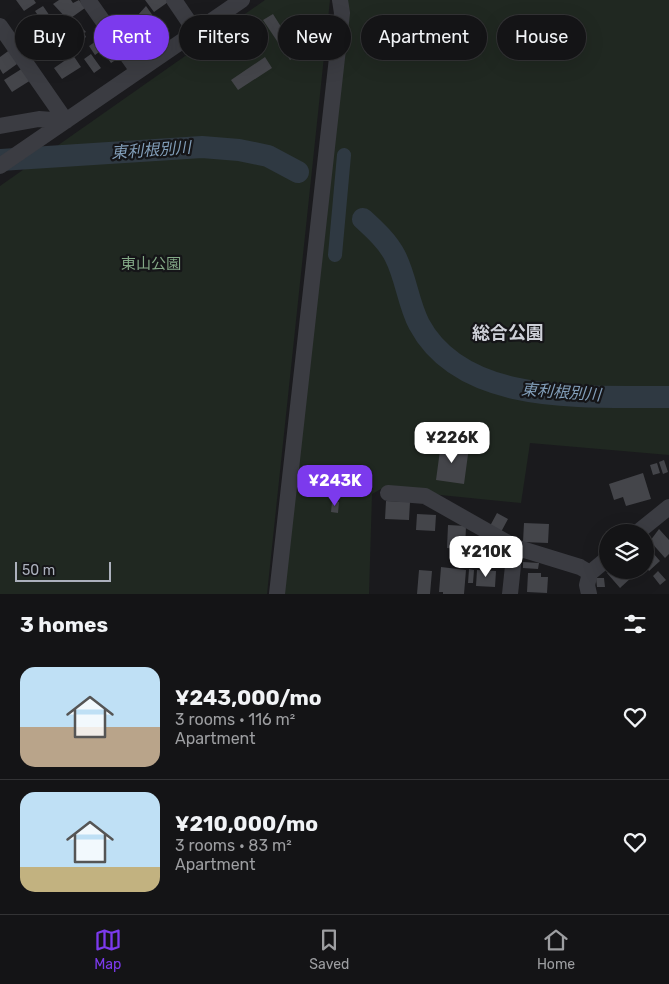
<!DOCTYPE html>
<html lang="en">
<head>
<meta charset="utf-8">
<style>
	:root { --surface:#141416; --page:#212123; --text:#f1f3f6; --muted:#9d9ea1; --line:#333335; --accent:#7c3aed }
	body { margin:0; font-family:Rubik,"Noto Sans JP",sans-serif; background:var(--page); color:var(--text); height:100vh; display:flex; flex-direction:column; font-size:19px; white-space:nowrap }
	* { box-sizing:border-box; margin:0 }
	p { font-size:16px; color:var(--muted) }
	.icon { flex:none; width:28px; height:28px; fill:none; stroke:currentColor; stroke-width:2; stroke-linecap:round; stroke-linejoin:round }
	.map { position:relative; height:594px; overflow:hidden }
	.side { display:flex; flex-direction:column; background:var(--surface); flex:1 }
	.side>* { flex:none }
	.top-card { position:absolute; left:15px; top:15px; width:640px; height:45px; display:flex; gap:10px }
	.fabs { position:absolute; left:599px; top:524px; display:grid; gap:10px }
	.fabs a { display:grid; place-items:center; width:55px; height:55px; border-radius:50%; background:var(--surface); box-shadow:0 5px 20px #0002,0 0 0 1px var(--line); font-size:25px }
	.scale { position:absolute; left:15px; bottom:12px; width:96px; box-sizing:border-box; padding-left:5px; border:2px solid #acb1bd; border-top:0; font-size:14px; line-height:18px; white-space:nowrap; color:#acb1bd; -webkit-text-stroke:4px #151518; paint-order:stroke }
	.price { position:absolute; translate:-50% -42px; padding:0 11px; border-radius:10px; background:#fff; color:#222; font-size:16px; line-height:32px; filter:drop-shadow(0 1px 2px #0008) }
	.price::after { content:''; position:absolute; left:50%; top:30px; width:15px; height:11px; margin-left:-8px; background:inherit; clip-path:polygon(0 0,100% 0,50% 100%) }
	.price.on { background:var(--accent); color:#fff }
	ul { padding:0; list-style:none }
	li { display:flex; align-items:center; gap:15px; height:125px; padding:0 20px }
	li+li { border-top:1px solid var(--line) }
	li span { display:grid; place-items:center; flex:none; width:140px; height:100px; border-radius:15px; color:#555 }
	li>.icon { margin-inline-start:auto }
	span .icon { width:60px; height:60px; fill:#fffc; stroke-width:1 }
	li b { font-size:21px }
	h2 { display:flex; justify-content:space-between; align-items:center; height:60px; padding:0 20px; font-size:21px }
	.pill { padding:0 18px; border-radius:22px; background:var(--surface); box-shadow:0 5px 20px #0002,0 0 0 1px var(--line); font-size:18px; line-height:45px }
	.pill.on { background:var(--accent); color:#fff }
	.tab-bar { display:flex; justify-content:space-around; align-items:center; height:70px; border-top:1px solid var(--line); background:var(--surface); font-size:14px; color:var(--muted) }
	.tab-bar a { display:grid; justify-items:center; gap:2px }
	.tab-bar .on { color:var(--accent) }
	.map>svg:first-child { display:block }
	.green { fill:#202821 }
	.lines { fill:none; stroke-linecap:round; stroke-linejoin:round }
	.canal { stroke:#2f3942; stroke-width:14 }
	.river { stroke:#2f3942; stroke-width:22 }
	.building { fill:#44454a }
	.minor { stroke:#3b3c42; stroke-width:16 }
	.labels { text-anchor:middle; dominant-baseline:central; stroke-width:4.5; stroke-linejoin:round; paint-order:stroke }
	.park-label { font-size:15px; fill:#83a886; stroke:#151518 }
	.water-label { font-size:16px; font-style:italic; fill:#829eb9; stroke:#151518 }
	.quarter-label { font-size:18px; font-weight:bold; fill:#ced0d8; stroke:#151518 }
</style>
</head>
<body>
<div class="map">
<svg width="669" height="594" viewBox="0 0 669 594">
	<rect width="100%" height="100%" fill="#1a1a1d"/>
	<!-- green -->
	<path class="green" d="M265 0H330L267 594H0V186Z
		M348 0H669V455L530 443 521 503 381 489 372 494 369 594H283Z"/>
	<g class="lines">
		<!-- canal -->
		<path class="canal" d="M335 255 344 155"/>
		<!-- river -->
		<path class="river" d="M0 160 202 147 239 150 268 156 298 172
			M363 219C375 230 388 242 395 256 406 277 408 303 419 324 463 407 589 396 669 397"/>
	</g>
	<!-- building -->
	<path class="building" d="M16 0H34L36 3 24 11Z
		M59 0H71L73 3 79 0 85 8 68 20 53 4Z
		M145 0H171L154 12Z
		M43 6 52 19 39 27 34 20 39 17 35 11Z
		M146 6 158 23 148 30 138 15Z
		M132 14 144 32 136 38 134 34 128 38 118 24Z
		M273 14 290 41 281 47 263 20Z
		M75 20 86 32 84 33 86 37 75 45 63 28Z
		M56 28 64 40 55 46 47 34Z
		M41 34 49 46 31 58 23 46Z
		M105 35 120 57 111 63 102 50 95 55 89 46Z
		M287 45 295 56 290 60 282 48Z
		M11 49 17 64 3 74 0 69V57Z
		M91 54 101 68 94 73 84 59Z
		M73 55 81 67 62 79 54 68Z
		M265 57 272 68 238 90 231 80Z
		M23 68 31 80 12 92 4 80Z
		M441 443 469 447 464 484 436 480Z
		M664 460 668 472 663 474 659 462Z
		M657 463 660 473 653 475 650 465Z
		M643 473 651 499 626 506 623 497 614 500 609 484Z
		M386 501 410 502 409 520 385 519Z
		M332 502H339L338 513 331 512Z
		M497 513 508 519 501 532 490 526Z
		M417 514 436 515 435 531 416 530Z
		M524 523 549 524 548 543 523 542Z
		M448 525 466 526 465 550 447 548Z
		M659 529 669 540V554L665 558 650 541Z
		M471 538 489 540 487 557 469 555Z
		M645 544 660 561 649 571 645 566Z
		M523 562 539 563 538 569 523 568Z
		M441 567 466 570 464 594H443V592H439Z
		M469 569 474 570 473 583H468Z
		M419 570 432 571 430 594H417Z
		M477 570 496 571 495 587 476 586Z
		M610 570H626L632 577 620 588 607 573Z
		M658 571 666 580 660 585 653 576Z
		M528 573H541V577H548L547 593 527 592Z
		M596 578H604L605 587H597Z"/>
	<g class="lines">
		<!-- minor -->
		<path class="minor" d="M88 0 138 71
			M174 0 195 31
			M0 26 66 121
			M0 126 39 119 66 121
			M0 166 242 0
			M388 493 425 496 515 547 580 567 590 573 587 585 589 594
			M638 532 669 507
			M590 573 608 558
			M277 594 342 13 340 0
			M510 594 515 547"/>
	</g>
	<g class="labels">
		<!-- park labels -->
		<g class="park-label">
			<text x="151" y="264">東山公園</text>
		</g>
		<!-- water labels -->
		<g class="water-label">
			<text transform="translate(151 150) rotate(-4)">東利根別川</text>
			<text transform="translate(561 392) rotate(4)">東利根別川</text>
		</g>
		<!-- quarter labels -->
		<g class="quarter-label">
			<text x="508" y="333">総合公園</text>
		</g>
	</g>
</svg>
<div class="fabs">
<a><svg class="icon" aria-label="layers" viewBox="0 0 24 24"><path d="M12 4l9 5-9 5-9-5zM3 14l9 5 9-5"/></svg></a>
</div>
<div class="scale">50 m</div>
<b class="price" style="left:452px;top:464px">¥226K</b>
<b class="price on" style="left:335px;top:507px">¥243K</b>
<b class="price" style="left:486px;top:578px">¥210K</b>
<div class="top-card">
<a class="pill">Buy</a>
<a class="pill on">Rent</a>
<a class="pill">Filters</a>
<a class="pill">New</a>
<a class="pill">Apartment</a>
<a class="pill">House</a>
</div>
</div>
<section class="side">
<h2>3 homes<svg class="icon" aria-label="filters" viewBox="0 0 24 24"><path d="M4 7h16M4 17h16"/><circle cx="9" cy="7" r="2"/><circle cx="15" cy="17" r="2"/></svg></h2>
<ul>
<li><span style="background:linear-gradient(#bfe0f5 60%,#b9a48a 0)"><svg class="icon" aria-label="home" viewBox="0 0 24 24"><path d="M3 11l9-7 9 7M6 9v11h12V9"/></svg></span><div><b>¥243,000/mo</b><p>3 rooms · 116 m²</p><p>Apartment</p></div><svg class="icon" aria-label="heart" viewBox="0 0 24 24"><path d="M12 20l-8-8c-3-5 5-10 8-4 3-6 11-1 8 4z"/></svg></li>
<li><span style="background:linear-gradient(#bfe0f5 75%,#c2b280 0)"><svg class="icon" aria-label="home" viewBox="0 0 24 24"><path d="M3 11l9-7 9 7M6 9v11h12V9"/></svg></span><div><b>¥210,000/mo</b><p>3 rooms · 83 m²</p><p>Apartment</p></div><svg class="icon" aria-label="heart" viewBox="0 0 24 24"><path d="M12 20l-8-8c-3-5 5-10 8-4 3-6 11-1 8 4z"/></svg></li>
</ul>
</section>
<nav class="tab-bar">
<a class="on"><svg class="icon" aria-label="map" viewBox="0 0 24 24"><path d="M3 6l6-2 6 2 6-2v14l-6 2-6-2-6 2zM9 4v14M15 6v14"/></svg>Map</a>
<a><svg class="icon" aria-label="saved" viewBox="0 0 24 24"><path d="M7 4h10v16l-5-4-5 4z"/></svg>Saved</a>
<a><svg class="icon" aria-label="home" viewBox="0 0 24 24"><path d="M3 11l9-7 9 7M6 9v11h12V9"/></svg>Home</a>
</nav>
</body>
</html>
